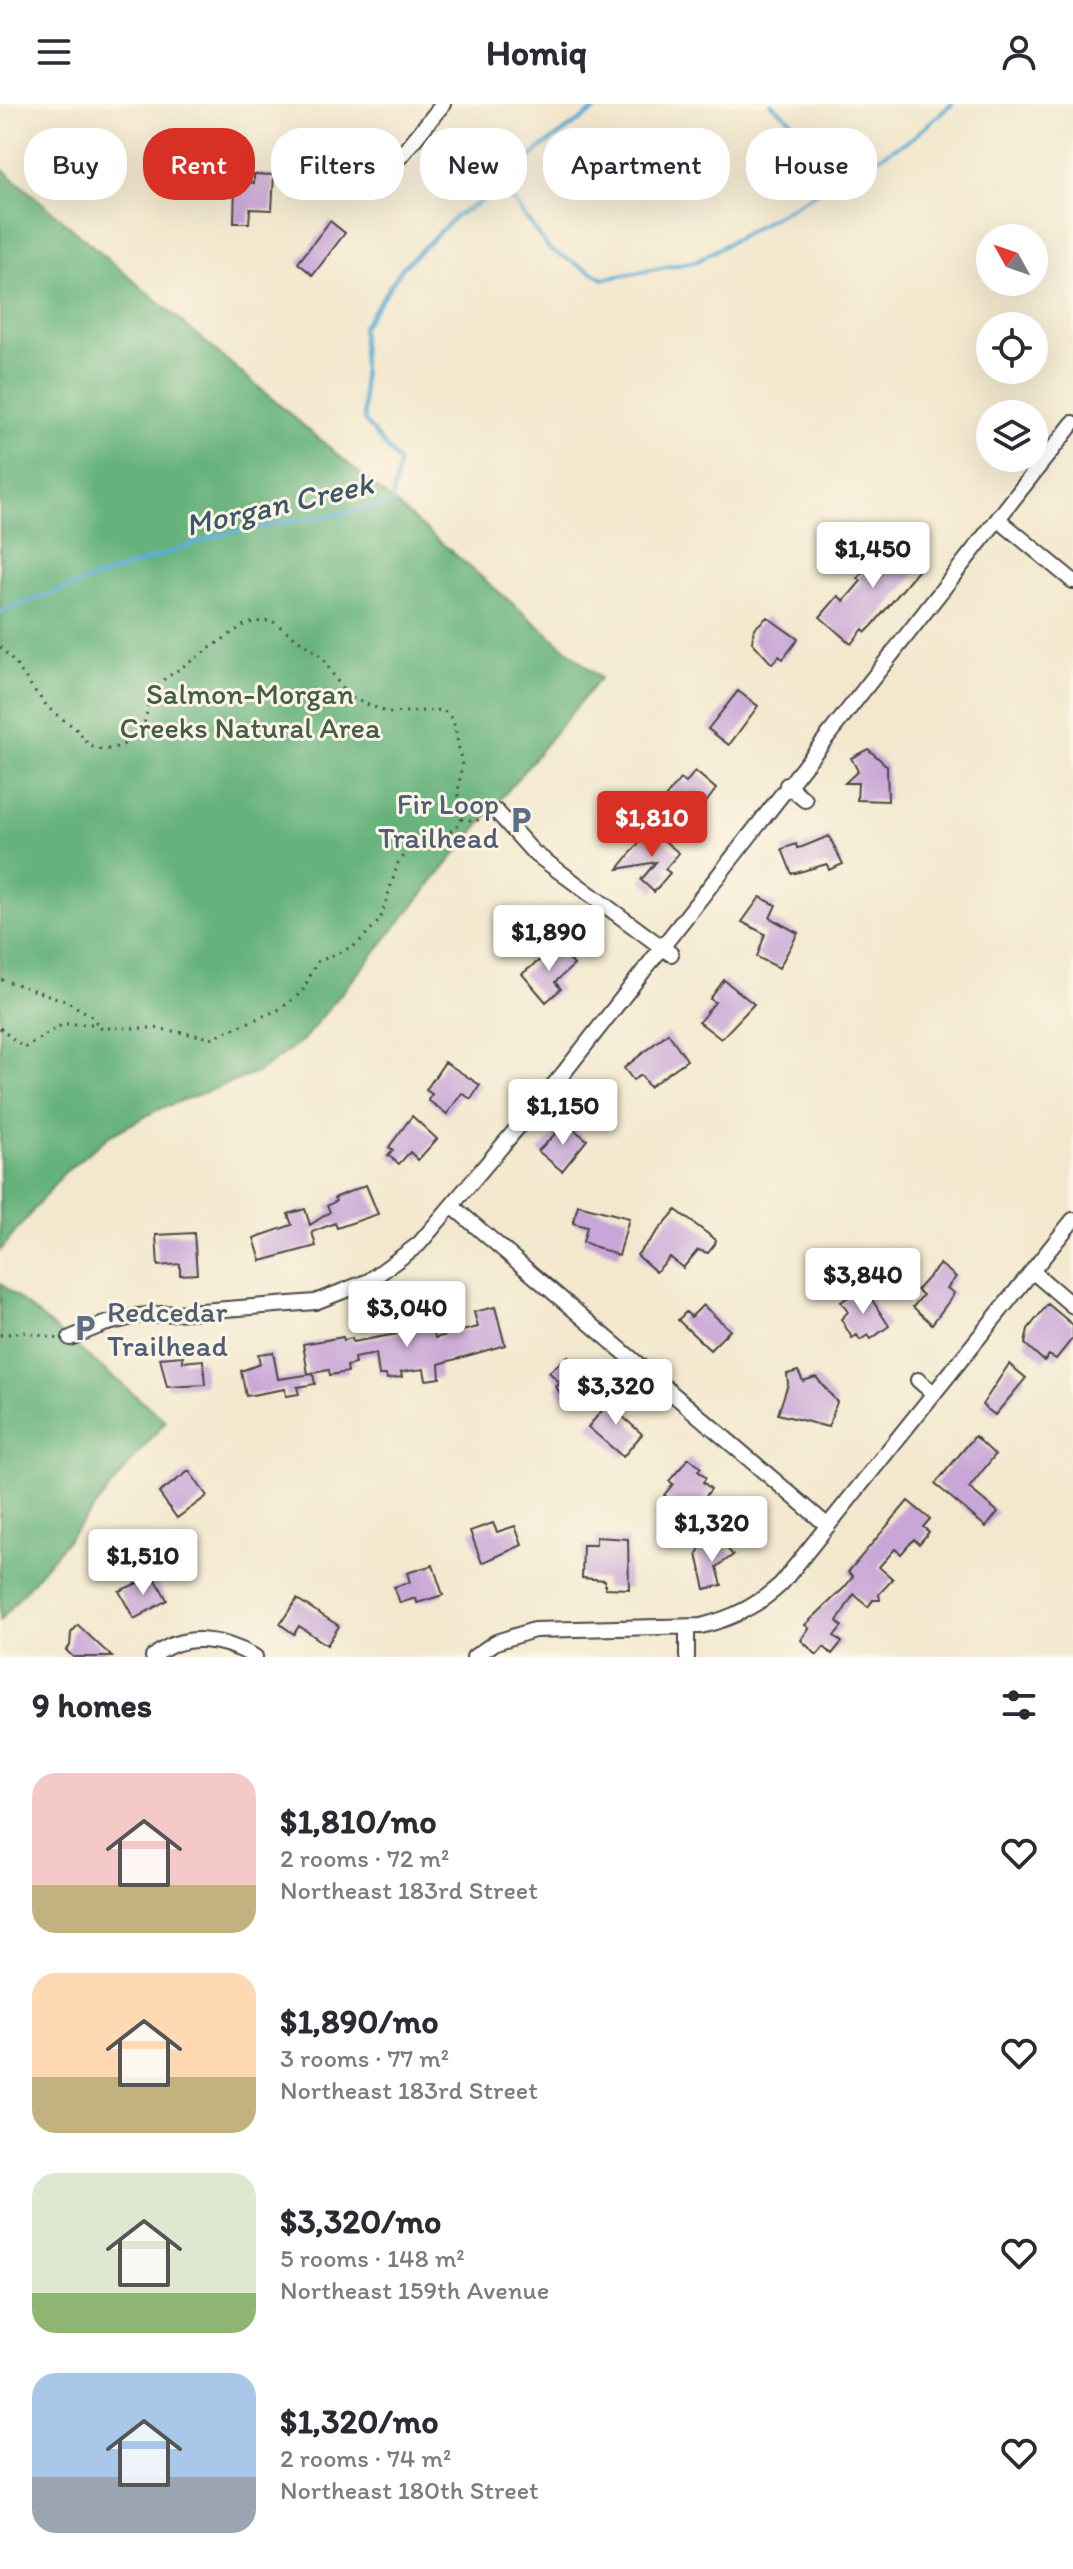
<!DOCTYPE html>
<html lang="en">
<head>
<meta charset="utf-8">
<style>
	:root { --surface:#fff; --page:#f7f7f7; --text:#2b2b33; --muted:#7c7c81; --accent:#d93025 }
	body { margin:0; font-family:Itim,sans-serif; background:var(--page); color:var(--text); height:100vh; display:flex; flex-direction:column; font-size:30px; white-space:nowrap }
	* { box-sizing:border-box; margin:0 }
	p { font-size:26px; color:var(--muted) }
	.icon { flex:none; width:44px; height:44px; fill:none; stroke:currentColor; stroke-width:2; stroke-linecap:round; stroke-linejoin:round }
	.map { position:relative; height:1553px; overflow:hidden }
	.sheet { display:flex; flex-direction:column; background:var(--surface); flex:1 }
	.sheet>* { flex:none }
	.hud { position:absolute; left:24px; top:24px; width:1026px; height:72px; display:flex; gap:16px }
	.needle { width:52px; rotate:310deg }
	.controls { position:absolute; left:976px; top:120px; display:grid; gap:16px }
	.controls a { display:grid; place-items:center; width:72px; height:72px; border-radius:50%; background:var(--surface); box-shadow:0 8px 32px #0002; font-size:40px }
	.price { position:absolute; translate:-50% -68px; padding:0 18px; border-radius:8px; background:#fff; color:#222; font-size:26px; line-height:52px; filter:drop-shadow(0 2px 4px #0008) }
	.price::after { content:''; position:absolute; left:50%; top:48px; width:24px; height:18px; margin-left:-12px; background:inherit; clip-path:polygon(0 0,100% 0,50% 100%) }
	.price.on { background:var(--accent); color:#fff }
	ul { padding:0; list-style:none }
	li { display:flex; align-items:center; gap:24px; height:200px; padding:0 32px }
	li span { display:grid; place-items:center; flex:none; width:224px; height:160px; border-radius:24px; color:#555 }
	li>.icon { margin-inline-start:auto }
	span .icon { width:96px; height:96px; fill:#fffc; stroke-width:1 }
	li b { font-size:34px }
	h2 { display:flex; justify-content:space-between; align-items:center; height:96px; padding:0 32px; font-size:34px }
	.tag { padding:0 28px; border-radius:32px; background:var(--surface); box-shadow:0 8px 32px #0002; font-size:28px; line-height:72px }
	.tag.on { background:var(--accent); color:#fff }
	header { display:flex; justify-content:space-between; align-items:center; height:104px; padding:0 32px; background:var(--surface); font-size:36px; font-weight:700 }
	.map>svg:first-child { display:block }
	.forest { fill:#66b27b; stroke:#486e53; stroke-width:2 }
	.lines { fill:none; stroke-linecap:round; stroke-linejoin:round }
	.stream { stroke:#5cadd6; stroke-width:4 }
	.building { fill:#c8a6d7 }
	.minor-casing { stroke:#494743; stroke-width:18 }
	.path { stroke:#494743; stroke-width:3; stroke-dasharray:2 6; stroke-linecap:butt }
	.minor { stroke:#fff; stroke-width:14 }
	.labels { text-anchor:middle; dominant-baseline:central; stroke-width:6; stroke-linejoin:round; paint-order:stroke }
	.park-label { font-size:30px; fill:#445c4a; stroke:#fcf5e5 }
	.service-label { font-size:30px; fill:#4e5e75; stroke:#fcf5e5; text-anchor:end }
	.water-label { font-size:32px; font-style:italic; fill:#3c5867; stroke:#fcf5e5 }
</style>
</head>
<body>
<header><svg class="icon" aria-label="menu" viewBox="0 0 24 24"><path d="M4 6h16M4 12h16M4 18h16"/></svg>Homiq<svg class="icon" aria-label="person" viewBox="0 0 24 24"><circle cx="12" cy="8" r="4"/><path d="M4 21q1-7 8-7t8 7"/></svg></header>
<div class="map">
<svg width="1073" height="1553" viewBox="0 0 1073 1553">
	<rect width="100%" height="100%" fill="#fcf5e5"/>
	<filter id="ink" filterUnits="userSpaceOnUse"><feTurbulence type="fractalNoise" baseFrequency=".0125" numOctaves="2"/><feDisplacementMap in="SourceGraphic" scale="16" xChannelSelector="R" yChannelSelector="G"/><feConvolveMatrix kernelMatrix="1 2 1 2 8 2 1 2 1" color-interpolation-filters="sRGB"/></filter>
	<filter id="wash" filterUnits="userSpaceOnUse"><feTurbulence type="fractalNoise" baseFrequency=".006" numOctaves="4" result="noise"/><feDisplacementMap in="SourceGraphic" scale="32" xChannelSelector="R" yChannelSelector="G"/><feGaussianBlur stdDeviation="1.8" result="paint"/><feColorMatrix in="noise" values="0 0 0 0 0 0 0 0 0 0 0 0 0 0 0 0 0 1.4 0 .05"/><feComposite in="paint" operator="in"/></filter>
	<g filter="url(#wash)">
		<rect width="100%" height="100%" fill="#f3e8ce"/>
		<!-- forest -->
		<path class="forest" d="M0 63 600 574 303 936 257 969 159 1005 109 1032 63 1070 0 1147Z
			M0 1179 166 1317 0 1517Z"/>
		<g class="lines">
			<!-- stream -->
			<path class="stream" d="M771 0 798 22 867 60
				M496 89 538 46 603 0
				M0 508 225 429 357 407 392 397 399 359 364 316 362 223 403 163 456 112 496 89 514 98 549 145 604 175 697 157 911 35 952 0"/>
		</g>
		<g id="blocks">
			<!-- building -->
			<path class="building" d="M254 70 274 71 272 106 250 105 249 119H234L235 78 254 79Z
				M330 117 345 129 313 171 298 159Z
				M888 432 922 462 872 522 866 528 863 525 851 540 820 513 838 492 844 497 861 477 858 474 868 462 862 456Z
				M767 513 798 535 783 555 779 552 772 560 752 538 754 525Z
				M738 587 758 602 729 641 708 625Z
				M868 645 887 662 888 697 857 696 858 679H845L858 667 851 654Z
				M695 667 716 685 693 716 665 694 680 675 686 679Z
				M650 725 679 749 665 765 670 769 654 788 641 776 656 758 618 765Z
				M829 732 843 760 829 766 827 760 792 770 782 745 796 740 797 744 802 743Z
				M760 793 776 801 770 814 798 829 779 864 757 853 765 830 742 818Z
				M558 842 574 861 555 878 561 885 546 898 522 870Z
				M724 876 754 900 721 935 699 918 715 898 710 895Z
				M668 929 687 956 649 983 641 971 633 976 624 964Z
				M445 958 480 981 471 995 462 989 447 1010 428 996 432 990 426 986Z
				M412 1012 437 1035 418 1056 410 1048 399 1060 388 1051 393 1046 389 1043Z
				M566 1019 587 1036 562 1067 538 1047Z
				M366 1081 378 1110 337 1124 335 1119 312 1128 316 1142 261 1157 254 1134 292 1121 288 1110 305 1105 310 1121 330 1108 327 1102 336 1097 334 1094Z
				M578 1101 629 1114 619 1152 583 1138 587 1123 573 1119Z
				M676 1106 716 1136 715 1140 708 1149 698 1146 683 1164 670 1153 656 1168 637 1151Z
				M194 1129 197 1170 180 1171V1160L158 1162 156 1131Z
				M940 1160 956 1173 947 1184 954 1189 952 1193 932 1220 913 1203 923 1191 917 1186Z
				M863 1182 889 1222 871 1235 868 1231 860 1236 857 1231 852 1234 841 1215 848 1208 841 1198Z
				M1048 1200 1073 1221V1234L1056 1255 1049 1251 1044 1257 1025 1240 1028 1225Z
				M703 1201 730 1226 710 1246 678 1216 686 1208 691 1213Z
				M495 1203 505 1241 439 1260 440 1274 426 1276 424 1265 401 1268 402 1273 387 1275 386 1271H379L376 1250 354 1254 355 1260 347 1262 348 1268 330 1271 329 1266 308 1270 303 1240 343 1233 344 1236 352 1234 353 1238 434 1223 435 1234 478 1223 474 1208Z
				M273 1248 278 1275 313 1270 315 1280 297 1283 299 1290 286 1292 285 1285 246 1292 241 1267 260 1260 258 1250Z
				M183 1252V1258L203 1256 205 1281 167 1283 160 1254Z
				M568 1252 586 1276 565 1297 556 1283 560 1279 549 1268Z
				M1009 1260 1026 1274 995 1311 982 1301Z
				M798 1267 803 1277 816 1273 837 1298 828 1323 778 1310 788 1280 787 1270Z
				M615 1291 629 1304 622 1312 642 1330 623 1353 588 1323Z
				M975 1332 995 1351 969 1384 998 1408 986 1423 935 1380Z
				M689 1354 701 1364 698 1367 706 1374 703 1378 711 1385 691 1411 664 1391 673 1380 669 1377Z
				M189 1367 207 1392 177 1414 159 1389Z
				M908 1397 930 1415 923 1423 929 1428 919 1440 914 1435 901 1450 895 1445 879 1463 893 1475 879 1490 880 1496H873L868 1503 854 1490 837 1517 842 1522 834 1532 842 1538 832 1550 824 1543 817 1551 801 1536 809 1524 805 1521 845 1483 853 1472 848 1468Z
				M493 1419 497 1428 515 1422 522 1441 482 1459 470 1427Z
				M596 1433 628 1435 629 1485 605 1484V1476L582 1474 583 1441H596Z
				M701 1441 725 1442 733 1451 717 1463 722 1481 705 1485 697 1450Z
				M433 1461 443 1491 417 1499 416 1494 400 1499 394 1483 410 1478 407 1469Z
				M154 1472 167 1496 134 1515 119 1487Z
				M297 1495 339 1522 327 1541 299 1522 294 1530 280 1520Z
				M78 1521 112 1553H73L66 1546 70 1542 71 1529Z"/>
		</g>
	</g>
	<g filter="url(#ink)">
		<use href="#blocks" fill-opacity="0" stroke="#494743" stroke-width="2"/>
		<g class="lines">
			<!-- minor casing -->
			<g class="minor-casing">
				<path id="minor" d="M400 53 443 0
					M999 416 1073 477
					M787 681 805 696
					M497 708 533 748 671 850
					M452 1102 828 1422
					M1032 1167 1073 1202
					M70 1234 104 1220 137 1212 315 1198 369 1177 419 1140 562 971 1073 319
					M918 1276 933 1289
					M153 1553C183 1527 223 1534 255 1553
					M474 1553 496 1538 534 1526 701 1522C733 1514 757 1502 781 1480L1073 1116
					M687 1553V1523"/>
			</g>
			<!-- path -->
			<path class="path" d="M0 543C21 563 32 587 51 606 58 613 68 618 76 625 81 630 86 640 93 643 105 649 124 642 134 634 154 615 140 596 163 576L247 519 271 516 321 552 347 592 389 609 443 606 453 615 462 660 458 688 461 715 454 726 414 740 398 759 380 816 356 841 317 858 302 888 280 905 211 934 155 924H101L90 911 66 897 0 875
				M461 715 476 717 484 713
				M0 924 24 944 63 920H93
				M0 1231 23 1228 59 1235"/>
			<!-- minor -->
			<use href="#minor" class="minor"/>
		</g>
	</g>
	<!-- icons -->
	<defs>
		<g id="parking-bare" transform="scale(2.16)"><path d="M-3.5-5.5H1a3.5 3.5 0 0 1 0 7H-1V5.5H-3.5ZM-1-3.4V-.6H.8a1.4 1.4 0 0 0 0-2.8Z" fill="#5c6f8a" stroke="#fcf5e5" stroke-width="2.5" paint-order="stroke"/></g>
	</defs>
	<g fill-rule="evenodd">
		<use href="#parking-bare" x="521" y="716"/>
		<use href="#parking-bare" x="85" y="1224"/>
	</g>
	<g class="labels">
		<!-- park labels -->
		<g class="park-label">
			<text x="250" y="589">Salmon-Morgan<tspan x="250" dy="34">Creeks Natural Area</tspan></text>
		</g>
		<!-- service labels -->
		<g class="service-label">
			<text x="499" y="699">Fir Loop<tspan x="499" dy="34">Trailhead</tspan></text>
			<text x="107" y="1207" text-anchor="start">Redcedar<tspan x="107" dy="34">Trailhead</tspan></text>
		</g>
		<!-- water labels -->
		<g class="water-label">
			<text transform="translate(279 400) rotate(-13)">Morgan Creek</text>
		</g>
	</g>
</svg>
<div class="controls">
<a><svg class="needle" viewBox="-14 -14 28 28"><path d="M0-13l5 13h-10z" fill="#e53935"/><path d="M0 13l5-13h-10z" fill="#7c7c81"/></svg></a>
<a><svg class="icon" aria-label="locate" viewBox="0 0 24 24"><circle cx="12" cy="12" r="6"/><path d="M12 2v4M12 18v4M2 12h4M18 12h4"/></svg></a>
<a><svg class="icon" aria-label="layers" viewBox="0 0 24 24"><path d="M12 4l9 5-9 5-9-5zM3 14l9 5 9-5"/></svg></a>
</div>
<b class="price" style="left:873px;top:486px">$1,450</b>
<b class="price on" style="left:652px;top:755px">$1,810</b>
<b class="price" style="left:549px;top:869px">$1,890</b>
<b class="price" style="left:563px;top:1043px">$1,150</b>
<b class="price" style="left:863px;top:1212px">$3,840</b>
<b class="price" style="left:407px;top:1245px">$3,040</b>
<b class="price" style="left:616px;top:1323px">$3,320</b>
<b class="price" style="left:712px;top:1460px">$1,320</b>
<b class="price" style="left:143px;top:1493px">$1,510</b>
<div class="hud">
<a class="tag">Buy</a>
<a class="tag on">Rent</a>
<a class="tag">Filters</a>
<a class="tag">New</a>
<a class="tag">Apartment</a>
<a class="tag">House</a>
</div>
</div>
<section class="sheet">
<h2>9 homes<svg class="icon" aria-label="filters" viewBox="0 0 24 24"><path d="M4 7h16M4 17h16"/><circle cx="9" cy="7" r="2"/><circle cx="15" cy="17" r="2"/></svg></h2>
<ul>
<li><span style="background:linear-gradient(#f6c9c9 70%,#c2b280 0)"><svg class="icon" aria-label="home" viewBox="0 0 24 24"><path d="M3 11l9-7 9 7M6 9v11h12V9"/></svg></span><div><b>$1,810/mo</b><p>2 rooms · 72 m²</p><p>Northeast 183rd Street</p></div><svg class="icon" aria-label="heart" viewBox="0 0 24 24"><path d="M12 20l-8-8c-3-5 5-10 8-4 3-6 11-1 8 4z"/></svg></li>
<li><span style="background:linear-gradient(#ffd9b3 65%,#c2b280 0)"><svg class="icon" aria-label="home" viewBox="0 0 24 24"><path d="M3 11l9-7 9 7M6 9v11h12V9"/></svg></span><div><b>$1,890/mo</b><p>3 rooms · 77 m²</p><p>Northeast 183rd Street</p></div><svg class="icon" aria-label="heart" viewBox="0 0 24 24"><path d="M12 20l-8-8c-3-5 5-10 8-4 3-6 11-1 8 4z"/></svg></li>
<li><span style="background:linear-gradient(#dfe7d0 75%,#8fb573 0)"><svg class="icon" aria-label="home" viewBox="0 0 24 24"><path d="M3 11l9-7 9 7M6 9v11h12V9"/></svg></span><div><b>$3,320/mo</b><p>5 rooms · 148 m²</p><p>Northeast 159th Avenue</p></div><svg class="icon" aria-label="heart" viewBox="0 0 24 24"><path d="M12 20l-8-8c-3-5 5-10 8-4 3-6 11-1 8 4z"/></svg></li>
<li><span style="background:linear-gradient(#a9c7e8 65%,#9aa5b1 0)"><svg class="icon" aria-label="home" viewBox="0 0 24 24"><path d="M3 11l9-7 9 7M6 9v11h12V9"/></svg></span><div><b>$1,320/mo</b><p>2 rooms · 74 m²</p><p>Northeast 180th Street</p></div><svg class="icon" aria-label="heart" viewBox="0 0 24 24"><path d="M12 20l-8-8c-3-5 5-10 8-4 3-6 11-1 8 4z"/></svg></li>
</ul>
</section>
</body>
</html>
